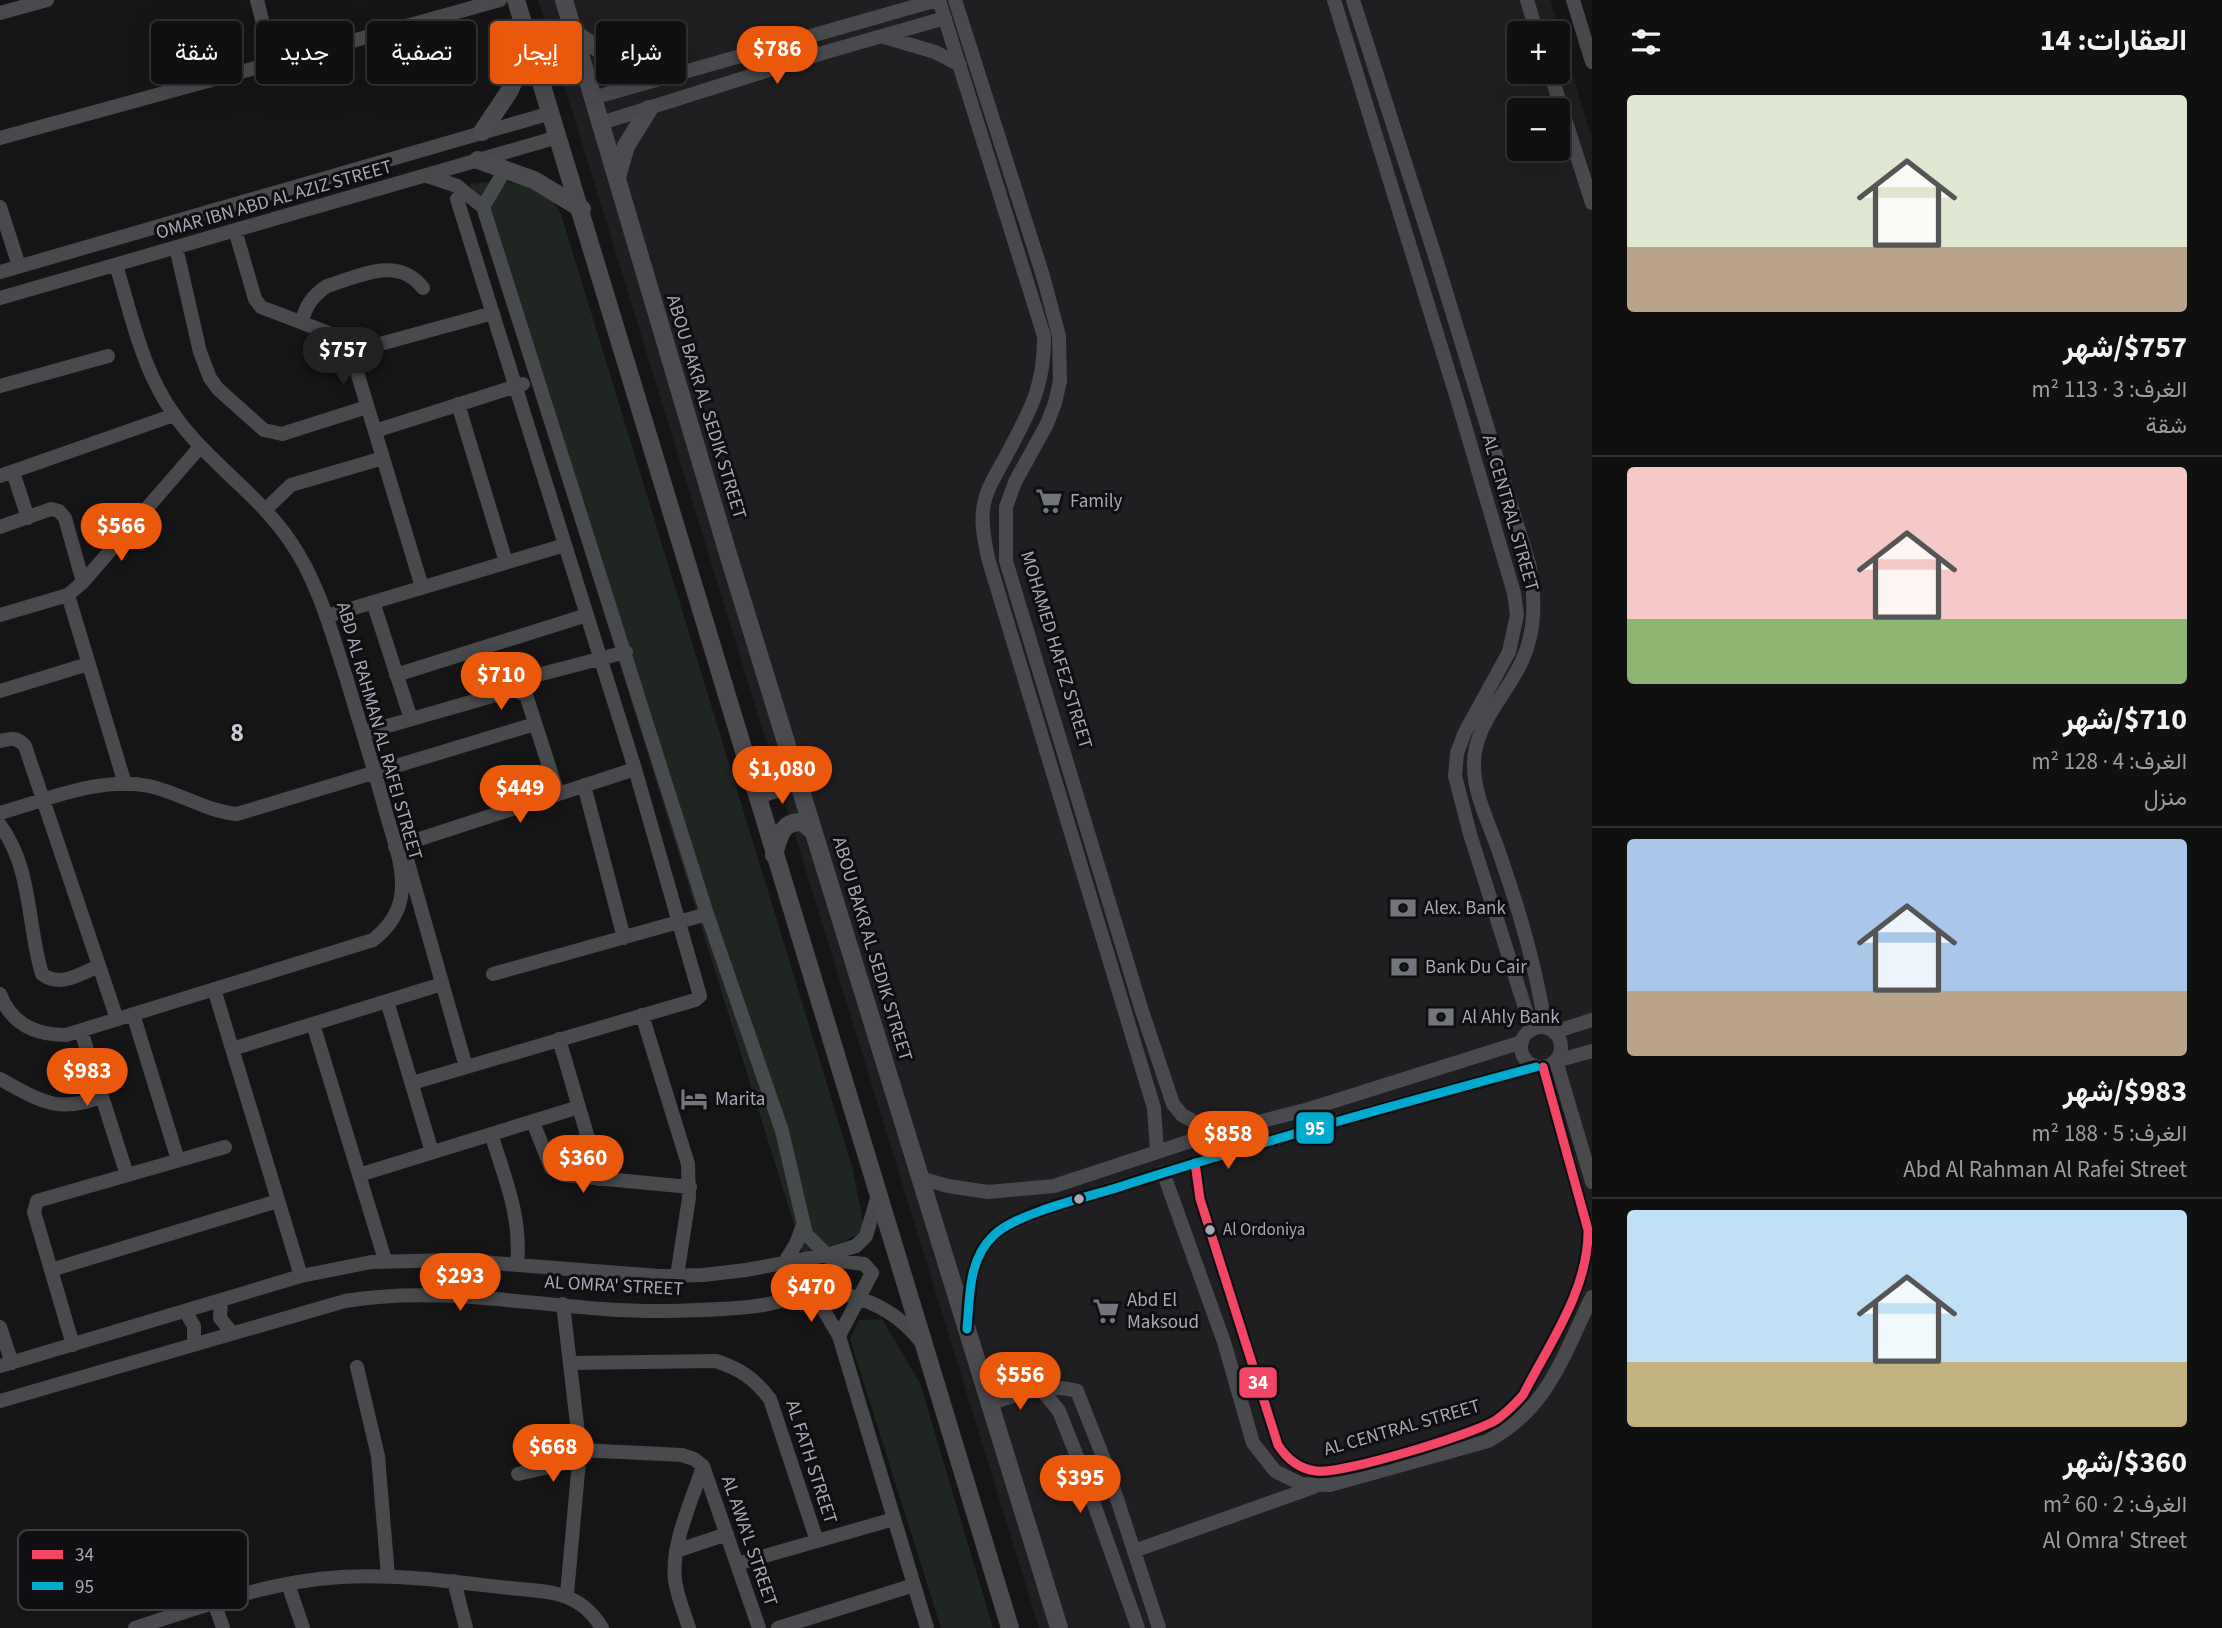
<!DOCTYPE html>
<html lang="ar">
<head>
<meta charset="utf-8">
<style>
	:root { --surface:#101010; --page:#191919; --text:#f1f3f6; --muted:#9c9d9f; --line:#303030; --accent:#ea580c }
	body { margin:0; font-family:"Source Sans 3",Vazirmatn,sans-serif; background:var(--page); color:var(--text); direction:rtl; height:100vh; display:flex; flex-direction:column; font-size:26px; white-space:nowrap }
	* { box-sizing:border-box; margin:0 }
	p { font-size:23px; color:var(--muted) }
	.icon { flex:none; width:38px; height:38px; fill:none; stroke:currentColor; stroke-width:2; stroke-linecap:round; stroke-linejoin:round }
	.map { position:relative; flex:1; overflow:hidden; direction:ltr }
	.drawer { display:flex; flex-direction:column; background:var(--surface); width:630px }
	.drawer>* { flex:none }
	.hud { position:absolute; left:21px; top:21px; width:665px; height:63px; direction:rtl; display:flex; gap:14px }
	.fabs { position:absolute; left:1507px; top:21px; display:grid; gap:14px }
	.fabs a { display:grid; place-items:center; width:63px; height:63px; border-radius:7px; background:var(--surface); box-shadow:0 7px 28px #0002,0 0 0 2px var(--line); font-size:35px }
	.price { position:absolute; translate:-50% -60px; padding:0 16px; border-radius:24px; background:var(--accent); color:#fff; font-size:23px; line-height:46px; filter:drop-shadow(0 2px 4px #0008) }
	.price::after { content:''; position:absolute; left:50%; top:42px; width:21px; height:16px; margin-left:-10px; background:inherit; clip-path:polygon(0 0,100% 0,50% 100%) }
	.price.active { background:#222; color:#fff }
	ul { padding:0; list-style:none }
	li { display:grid; align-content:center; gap:14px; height:371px; padding:0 35px }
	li+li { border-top:2px solid var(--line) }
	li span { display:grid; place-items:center; height:217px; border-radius:7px; color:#555 }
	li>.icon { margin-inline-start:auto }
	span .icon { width:126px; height:126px; fill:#fffc; stroke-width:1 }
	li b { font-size:30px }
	h2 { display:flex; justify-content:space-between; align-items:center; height:84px; padding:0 35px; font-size:30px }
	.tag { padding:0 24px; border-radius:7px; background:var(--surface); box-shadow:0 7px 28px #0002,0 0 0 2px var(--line); font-size:24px; line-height:63px }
	.tag.active { background:var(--accent); color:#fff }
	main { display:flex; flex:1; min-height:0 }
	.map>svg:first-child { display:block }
	.built { fill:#1f1f21; fill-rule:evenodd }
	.green { fill:#1f2520 }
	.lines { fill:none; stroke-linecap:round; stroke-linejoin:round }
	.minor { stroke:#494a4e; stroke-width:14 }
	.major { stroke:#4b4b50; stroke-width:18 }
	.bus-1-casing { stroke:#0f0f11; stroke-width:14 }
	.bus-2-casing { stroke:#0f0f11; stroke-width:14 }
	.bus-1 { stroke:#f34667; stroke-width:9 }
	.bus-2 { stroke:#00a9ce; stroke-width:9 }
	.bus-dot { fill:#a6a8b5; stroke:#0f0f11; stroke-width:2.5 }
	.labels { text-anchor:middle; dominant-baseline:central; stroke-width:6; stroke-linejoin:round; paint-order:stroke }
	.bus-label { font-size:17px; fill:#a6a8b5; stroke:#0f0f11; text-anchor:start }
	.street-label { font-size:19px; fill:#a6a8b5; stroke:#0f0f11 }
	.poi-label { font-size:19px; fill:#a6a8b5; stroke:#0f0f11; text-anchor:start }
	.district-label { font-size:26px; font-weight:bold; letter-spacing:2px; fill:#c7c8d2; stroke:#0f0f11 }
	.key { fill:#0f0f11; stroke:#3c3d42; stroke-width:2 }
	.key-label { font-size:19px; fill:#a6a8b5 }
	.line-badge { stroke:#0f0f11; stroke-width:2.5 }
	.badge-label { font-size:19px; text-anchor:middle; font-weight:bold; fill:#fff }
</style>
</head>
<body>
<main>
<section class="drawer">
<h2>العقارات: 14<svg class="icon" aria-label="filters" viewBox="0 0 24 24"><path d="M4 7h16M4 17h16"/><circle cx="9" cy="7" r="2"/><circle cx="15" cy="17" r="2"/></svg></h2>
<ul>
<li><span style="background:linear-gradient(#dfe7d0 70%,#b9a48a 0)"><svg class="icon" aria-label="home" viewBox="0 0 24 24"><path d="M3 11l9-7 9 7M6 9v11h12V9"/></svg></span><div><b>$757/شهر</b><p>الغرف: 3 · 113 m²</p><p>شقة</p></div></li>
<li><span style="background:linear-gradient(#f6c9c9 70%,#8fb573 0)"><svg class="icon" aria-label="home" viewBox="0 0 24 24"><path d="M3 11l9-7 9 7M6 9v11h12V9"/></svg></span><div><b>$710/شهر</b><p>الغرف: 4 · 128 m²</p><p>منزل</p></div></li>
<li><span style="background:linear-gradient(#a9c7e8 70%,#b9a48a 0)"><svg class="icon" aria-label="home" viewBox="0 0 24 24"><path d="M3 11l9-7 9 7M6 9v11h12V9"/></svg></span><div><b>$983/شهر</b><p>الغرف: 5 · 188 m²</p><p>Abd Al Rahman Al Rafei Street</p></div></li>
<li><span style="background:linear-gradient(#bfe0f5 70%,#c2b280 0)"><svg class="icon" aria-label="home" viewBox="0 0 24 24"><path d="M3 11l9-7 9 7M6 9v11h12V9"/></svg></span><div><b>$360/شهر</b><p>الغرف: 2 · 60 m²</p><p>Al Omra' Street</p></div></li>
</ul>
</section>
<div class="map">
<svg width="1592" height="1628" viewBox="0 0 1592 1628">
	<rect width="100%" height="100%" fill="#151515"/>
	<!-- built -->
	<path class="built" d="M538 0H1550L1592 139V1628H1039ZM1519 33H1558V72H1519ZM1519 110H1558V149H1519Z"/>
	<!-- green -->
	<path class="green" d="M495 181 521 184 548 195 561 214 852 1166 865 1230 845 1241 803 1253 470 184Z
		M882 1319 920 1383 993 1628H941L850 1339 859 1320Z"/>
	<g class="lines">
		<!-- minor -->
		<path class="minor" d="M257 0 273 63 500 0
			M939 0 1044 336C1045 386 1029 413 1006 456 997 473 985 490 983 510 981 526 985 542 988 558L1154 1108 1157 1151
			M955 0 1043 276 1059 336 1060 381 1055 403 1047 424 1015 482 1006 507V561L1141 1008 1173 1104 1182 1115 1215 1133
			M1334 0 1458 402 1514 593 1517 615 1509 652 1465 732 1457 753 1455 776 1470 834 1532 1030
			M1353 0 1436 259 1530 567C1535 600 1536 630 1522 661 1506 696 1473 725 1474 766 1474 797 1492 829 1501 858 1520 913 1537 969 1545 1027
			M1527 0 1537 33
			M1573 0 1592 62
			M0 13 47 0
			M884 37 935 52 960 65
			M1550 72 1592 203
			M593 98 937 0
			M601 123 826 52 945 18
			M0 138 273 63
			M427 176 457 186 483 207 707 914 782 1131 806 1234 832 1260 864 1264 872 1273 839 1336
			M0 207 19 266
			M483 207 506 168
			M235 230 255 299 261 307 334 335 351 352 422 587
			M176 247 200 352 210 378 218 389 264 430 282 434 367 407
			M0 272 551 113
			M0 298 558 137
			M302 322C305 306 313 295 327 286 360 276 398 255 423 288
			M351 352 493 313
			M0 386 108 356
			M458 404 506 562
			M375 431 523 384
			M13 472 28 518
			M0 476 174 415
			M266 509 291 485 383 458
			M0 527 51 509 59 511 65 518 83 582
			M68 595 125 784
			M373 602 411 719
			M0 615 68 595 83 582 200 447
			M327 616 565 545
			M396 675 587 615
			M513 690 526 695 558 794
			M0 691 88 664
			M363 733 513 690 526 678 626 652
			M0 741C11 738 17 737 25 746L117 1019
			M584 785 624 938
			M0 813C47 800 100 776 149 786 181 793 205 811 237 814L535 724
			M0 825C32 868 27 924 42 974 60 988 80 974 99 966
			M395 847 635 769
			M406 856 466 1067
			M493 974 707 914
			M214 989 301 1276
			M0 994C11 1024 35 1035 66 1035L373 940C387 929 398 915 401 897 406 869 392 836 385 809 373 765 359 721 346 677 331 631 318 581 290 541 254 488 196 455 164 399 140 359 130 310 116 265
			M387 1001 432 1152
			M133 1014 178 1160
			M642 1015 688 1164 689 1198 677 1276
			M313 1024 385 1260
			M1521 1047a20 20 0 1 1 40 0a20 20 0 1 1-40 0Z
			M81 1031 127 1175
			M1554 1032 1592 1020
			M559 1039 600 1179
			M232 1049 442 984
			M1556 1061 1592 1182
			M1556 1061 1592 1051
			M0 1079C39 1100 58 1115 102 1096
			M412 1083 695 1000 700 996 635 769 457 199
			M533 1122 551 1168 563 1175 690 1187
			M491 1134C505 1178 522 1218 517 1265
			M1195 1163 1200 1199 1278 1445C1287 1459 1299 1469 1316 1471 1340 1475 1474 1434 1496 1420 1506 1413 1515 1404 1523 1395 1549 1344 1589 1289 1588 1230L1543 1067
			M1163 1172 1224 1342 1253 1443 1275 1471 1301 1484 1330 1485 1488 1441C1549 1408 1563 1355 1592 1297
			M359 1175 579 1107
			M920 1178 948 1186 988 1192 1054 1186 1215 1133 1309 1109 1522 1042
			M784 1263 796 1244 803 1225
			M51 1270 278 1201
			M813 1292 839 1336 927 1628
			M221 1300 220 1318 232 1333
			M563 1304 580 1450 567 1594
			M185 1311 194 1326V1344
			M967 1325C970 1293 969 1259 993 1236 1014 1215 1082 1199 1112 1189 1252 1144 1393 1105 1536 1067
			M0 1327 12 1363
			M73 1345 34 1212 37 1201 225 1147
			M571 1363 716 1361C740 1369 754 1378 770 1399L817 1541
			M0 1366 301 1276 371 1262 454 1260 659 1276 703 1275 746 1270 826 1255 856 1246 866 1236 878 1195
			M357 1367 378 1456 388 1576
			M1042 1390 1059 1411 1078 1459 1138 1628
			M0 1401 345 1301C454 1283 560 1313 668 1311 700 1310 732 1310 763 1305 790 1301 814 1288 841 1294 874 1300 901 1316 921 1342
			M991 1403C1017 1395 1050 1382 1077 1391L1105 1462 1159 1628
			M580 1450 682 1455 694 1459 703 1466 759 1628
			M518 1474 579 1460
			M676 1551 727 1534
			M1134 1551 1314 1487
			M737 1564 894 1519
			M454 1581 466 1628
			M288 1584 303 1628
			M214 1602 223 1628
			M135 1628C201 1607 270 1581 341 1577 394 1574 447 1581 500 1587 541 1592 578 1587 602 1628
			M689 1628C684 1612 677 1596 675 1580 671 1543 692 1501 703 1466
			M778 1628 914 1585"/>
		<!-- major -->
		<path class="major" d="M516 0 1010 1628
			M564 0 728 554 1059 1628
			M573 32C605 55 635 71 673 77
			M482 132 510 90 529 44
			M478 160 534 180 582 209
			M617 177 626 146 649 109
			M753 784 764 793 777 789 790 754
			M774 855C779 838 781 821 802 822L813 831"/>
		<!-- bus-1 casing -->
		<g class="bus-1-casing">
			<path id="bus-1" d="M1195 1163 1200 1199 1278 1445C1287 1459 1299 1469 1316 1471 1340 1475 1474 1434 1496 1420 1506 1413 1515 1404 1523 1395 1549 1344 1589 1289 1588 1230L1543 1067"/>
		</g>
		<!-- bus-2 casing -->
		<g class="bus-2-casing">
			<path id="bus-2" d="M967 1329C970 1296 968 1259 994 1235 1016 1214 1083 1198 1113 1189 1252 1144 1394 1105 1536 1067"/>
		</g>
		<!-- bus-1 -->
		<use href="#bus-1" class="bus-1"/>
		<!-- bus-2 -->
		<use href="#bus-2" class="bus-2"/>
	</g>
	<!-- icons -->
	<defs>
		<g id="supermarket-bare" transform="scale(2.1)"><path d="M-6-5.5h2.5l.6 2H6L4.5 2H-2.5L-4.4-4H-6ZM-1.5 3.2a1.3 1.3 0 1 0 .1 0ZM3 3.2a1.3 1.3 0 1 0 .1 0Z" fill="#73757d" stroke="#0f0f11" stroke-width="2.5" paint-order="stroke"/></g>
		<g id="bank-bare" transform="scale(2.1)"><path d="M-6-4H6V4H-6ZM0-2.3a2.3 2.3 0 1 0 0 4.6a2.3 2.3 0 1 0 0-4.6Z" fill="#73757d" stroke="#0f0f11" stroke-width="2.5" paint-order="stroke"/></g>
		<g id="hotel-bare" transform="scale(2.1)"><path d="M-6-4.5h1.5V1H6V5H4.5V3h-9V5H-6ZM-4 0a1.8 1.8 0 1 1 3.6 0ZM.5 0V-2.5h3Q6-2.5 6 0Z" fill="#73757d" stroke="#0f0f11" stroke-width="2.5" paint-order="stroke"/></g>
	</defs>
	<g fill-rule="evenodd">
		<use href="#supermarket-bare" x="1049" y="501"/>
		<use href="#bank-bare" x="1403" y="908"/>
		<use href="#bank-bare" x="1404" y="967"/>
		<use href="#bank-bare" x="1441" y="1017"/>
		<use href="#hotel-bare" x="694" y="1099"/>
		<use href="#supermarket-bare" x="1106" y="1311"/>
	</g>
	<!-- markers -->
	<g class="bus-dot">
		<circle cx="1079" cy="1199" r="6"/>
		<circle cx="1210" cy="1230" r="6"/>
	</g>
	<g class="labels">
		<!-- bus labels -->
		<g class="bus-label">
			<text x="1223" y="1230">Al Ordoniya</text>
		</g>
		<!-- street labels -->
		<g class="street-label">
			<text transform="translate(274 200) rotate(-16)">OMAR IBN ABD AL AZIZ STREET</text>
			<text transform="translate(706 407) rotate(73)">ABOU BAKR AL SEDIK STREET</text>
			<text transform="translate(1510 513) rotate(74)">AL CENTRAL STREET</text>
			<text transform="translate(1056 650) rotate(73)">MOHAMED HAFEZ STREET</text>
			<text transform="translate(379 731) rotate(74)">ABD AL RAHMAN AL RAFEI STREET</text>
			<text transform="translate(872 949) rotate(73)">ABOU BAKR AL SEDIK STREET</text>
			<text transform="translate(614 1286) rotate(3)">AL OMRA' STREET</text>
			<text transform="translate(1402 1428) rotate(-16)">AL CENTRAL STREET</text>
			<text transform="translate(811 1462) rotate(72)">AL FATH STREET</text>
			<text transform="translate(749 1541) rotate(71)">AL AWA'L STREET</text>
		</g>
		<!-- poi labels -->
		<g class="poi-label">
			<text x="1070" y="501">Family</text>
			<text x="1424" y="908">Alex. Bank</text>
			<text x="1425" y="967">Bank Du Cair</text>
			<text x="1462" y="1017">Al Ahly Bank</text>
			<text x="715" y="1099">Marita</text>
			<text x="1127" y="1300">Abd El<tspan x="1127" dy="22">Maksoud</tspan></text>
		</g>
		<!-- district labels -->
		<g class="district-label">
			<text x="238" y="732">8</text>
		</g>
	</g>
	<!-- legend -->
	<rect x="18" y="1530" width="230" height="80" rx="10" class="key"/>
	<rect x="32" y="1550" width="31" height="9" fill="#f34667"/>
	<rect x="32" y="1582" width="31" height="8" fill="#00a9ce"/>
	<g class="key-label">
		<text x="75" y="1561">34</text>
		<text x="75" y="1593">95</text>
	</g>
	<g class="line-badge">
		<rect x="1295" y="1111" width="40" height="34" rx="7" fill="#00a9ce"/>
		<rect x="1238" y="1366" width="40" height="33" rx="7" fill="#f34667"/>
	</g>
	<g class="badge-label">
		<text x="1315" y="1135">95</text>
		<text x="1258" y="1389">34</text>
	</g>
</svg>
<div class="fabs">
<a>+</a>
<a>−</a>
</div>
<b class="price" style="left:777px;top:86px">$786</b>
<b class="price active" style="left:343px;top:387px">$757</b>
<b class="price" style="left:121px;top:563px">$566</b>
<b class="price" style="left:501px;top:712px">$710</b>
<b class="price" style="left:782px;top:806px">$1,080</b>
<b class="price" style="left:520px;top:825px">$449</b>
<b class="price" style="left:87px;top:1108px">$983</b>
<b class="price" style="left:1228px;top:1171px">$858</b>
<b class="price" style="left:583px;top:1195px">$360</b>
<b class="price" style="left:460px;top:1313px">$293</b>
<b class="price" style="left:811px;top:1324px">$470</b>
<b class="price" style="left:1020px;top:1412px">$556</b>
<b class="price" style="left:553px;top:1484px">$668</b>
<b class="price" style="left:1080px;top:1515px">$395</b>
<div class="hud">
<a class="tag">شراء</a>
<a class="tag active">إيجار</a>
<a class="tag">تصفية</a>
<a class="tag">جديد</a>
<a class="tag">شقة</a>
</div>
</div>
</main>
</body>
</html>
